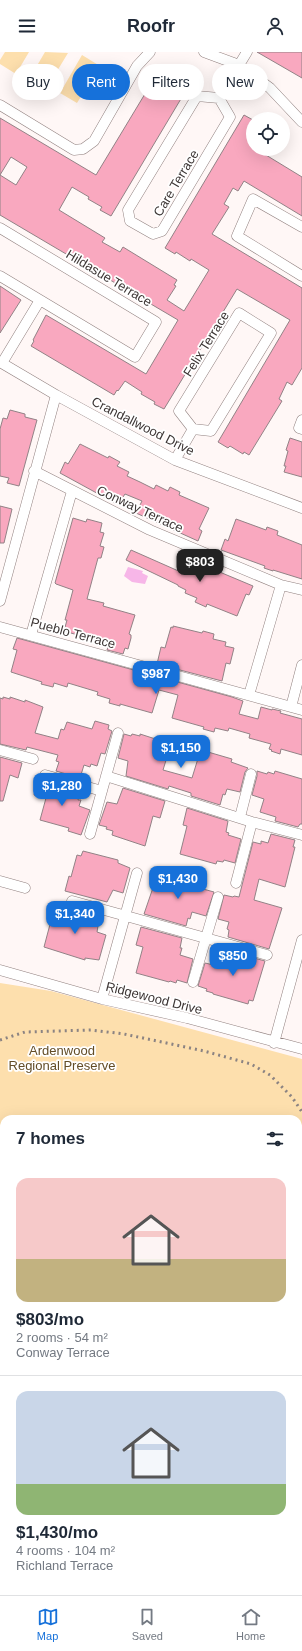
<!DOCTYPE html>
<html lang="en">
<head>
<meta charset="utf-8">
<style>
	:root { --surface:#fff; --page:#f2f2f3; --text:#1f2937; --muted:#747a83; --line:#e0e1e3; --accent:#1671da }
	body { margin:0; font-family:Arial,sans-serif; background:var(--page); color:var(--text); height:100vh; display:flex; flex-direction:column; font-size:15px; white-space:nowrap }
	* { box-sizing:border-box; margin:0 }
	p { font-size:13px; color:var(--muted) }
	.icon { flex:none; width:22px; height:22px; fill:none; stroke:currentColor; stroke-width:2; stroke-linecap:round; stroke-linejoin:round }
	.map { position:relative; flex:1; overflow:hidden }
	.drawer { position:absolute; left:0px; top:1063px; width:302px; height:480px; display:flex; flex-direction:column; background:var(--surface); border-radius:12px 12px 0 0; box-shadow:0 4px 16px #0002 }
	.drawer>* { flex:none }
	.guide { position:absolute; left:12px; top:12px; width:278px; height:36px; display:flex; gap:8px }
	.tools { position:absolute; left:246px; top:60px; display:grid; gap:8px }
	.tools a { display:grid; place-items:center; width:44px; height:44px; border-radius:50%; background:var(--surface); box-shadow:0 4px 16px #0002; font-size:20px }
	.price { position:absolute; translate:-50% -34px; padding:0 9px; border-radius:8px; background:var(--accent); color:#fff; font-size:13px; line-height:26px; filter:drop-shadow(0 1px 2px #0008) }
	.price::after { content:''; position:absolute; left:50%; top:24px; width:12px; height:9px; margin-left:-6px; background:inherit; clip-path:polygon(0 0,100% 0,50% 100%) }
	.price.current { background:#222; color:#fff }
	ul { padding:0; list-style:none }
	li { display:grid; align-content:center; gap:8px; height:212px; padding:0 16px }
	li+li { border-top:1px solid var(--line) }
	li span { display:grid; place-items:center; height:124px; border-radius:12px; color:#555 }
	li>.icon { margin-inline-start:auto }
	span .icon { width:72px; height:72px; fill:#fffc; stroke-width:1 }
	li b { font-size:17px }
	h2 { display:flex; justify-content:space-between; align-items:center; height:48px; padding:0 16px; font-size:17px }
	.chip { padding:0 14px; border-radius:18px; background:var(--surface); box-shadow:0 4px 16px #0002; font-size:14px; line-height:36px }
	.chip.current { background:var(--accent); color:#fff }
	header { display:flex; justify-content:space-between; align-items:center; height:52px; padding:0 16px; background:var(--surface); font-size:18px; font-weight:600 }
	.dock { display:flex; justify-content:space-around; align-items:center; height:56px; border-top:1px solid var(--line); background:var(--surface); font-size:11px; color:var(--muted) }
	.dock a { display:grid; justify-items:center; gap:2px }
	.dock .current { color:var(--accent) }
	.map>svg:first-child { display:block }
	.green { fill:#fddfad; fill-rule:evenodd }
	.water { fill:#f7b6e8 }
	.building { fill:#f9a8bf; stroke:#928286; fill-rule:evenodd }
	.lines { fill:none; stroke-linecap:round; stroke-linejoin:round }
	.street-casing { stroke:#928280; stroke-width:11 }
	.street { stroke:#fff; stroke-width:10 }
	.rail { stroke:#8b8382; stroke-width:3; stroke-dasharray:2 4; stroke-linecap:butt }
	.labels { text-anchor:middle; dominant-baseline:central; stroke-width:3.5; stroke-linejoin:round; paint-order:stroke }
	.street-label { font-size:13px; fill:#3d3635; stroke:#fff }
	.park-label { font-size:13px; fill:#634d27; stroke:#fff }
</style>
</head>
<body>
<header><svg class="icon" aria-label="menu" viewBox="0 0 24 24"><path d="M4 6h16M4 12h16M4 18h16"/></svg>Roofr<svg class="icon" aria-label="person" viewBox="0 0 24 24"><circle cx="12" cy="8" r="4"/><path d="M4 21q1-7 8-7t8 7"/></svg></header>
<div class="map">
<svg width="302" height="1543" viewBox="0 0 302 1543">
	<rect width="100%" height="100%" fill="#fff7f6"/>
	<!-- green -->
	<path class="green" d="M5 0H29L16 22 0 12V8Z
		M45 0 68 1 45 39 28 29Z
		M82 3 100 14 77 51 60 41Z
		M0 931 51 939 302 1007V1543H0ZM4 1067H298V1539H4Z"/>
	<!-- water -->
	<path class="water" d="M128 515 143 519 142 521 148 524 145 532 132 530 124 524Z"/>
	<!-- building -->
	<path class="building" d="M257 0H302V26Z
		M160 17 165 20 166 18 179 26 181 24 191 30 111 164 100 158 102 155 88 147 89 145 72 135 59 158 105 186 102 190 120 200 123 195 177 228 174 233 176 234 167 248 184 259 209 218 191 207 190 209 176 200 175 202 165 196 244 63 253 68V97H263L261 100 302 125V164L244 129 238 139 233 136 224 152 229 155 212 182 302 236V316L292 333 287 330 279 347 282 349 249 403 244 400 243 402 230 394 228 396 218 390 290 268 237 237 164 357 154 352 155 350 141 342 142 340 125 329 118 339 117 338 114 343 31 294 34 289 33 288 46 263 146 322 178 268 0 163V66L96 123ZM11 105 27 115 16 133 0 123Z
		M0 234 21 248 0 281Z
		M10 358 25 362V365L37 368 19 434 7 431 9 426 0 424V377L3 366 7 367Z
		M290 386 302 390V425L284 420 286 414H284L288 399 286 398Z
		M80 392 108 406 109 404 120 410 117 414 129 420 127 424 140 430 154 437 156 433 168 439 170 435 180 440 179 443 209 456 199 477 202 479 198 489 136 461 142 449 125 442 121 448 118 446 115 451 60 421 65 410 68 412Z
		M0 454 12 457 4 491H0Z
		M73 466 86 470 87 467 102 471 100 480 104 481 100 494 104 495 101 506H98L87 547 104 551 103 554 135 563 129 582 131 583V586L128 597 125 596 123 602 107 598 109 592 64 579 67 568H65L73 538 56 532 55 531Z
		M236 467 266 478 267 475 278 479 277 483 302 493V527L273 518V519L264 516 265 514 221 498 225 487 228 489Z
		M131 498 183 521 184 519 186 520 191 508 253 534 249 543 246 542 237 564 207 552 206 555 195 550 197 546 185 541 186 538 178 534V533L126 508Z
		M173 574 202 581 203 579 214 582 213 587 226 590 225 594 234 596 230 612 226 611 222 629 157 612 161 595 165 596 171 575 173 576Z
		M17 586 232 645 243 649 239 662 258 667 261 655 272 658V657L281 659 280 661 302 667V703L281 697 280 702 271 699 272 698 269 697 271 692 249 686 250 682 229 676 228 679 215 676 214 680 203 677 204 675 172 666 178 643 159 638 152 661 120 652V654L109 651 110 647 97 643 98 640 68 631 67 635 54 631 53 635 41 632 42 630 11 620 17 598 13 597Z
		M3 645 10 647V645L25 650V648L43 655 35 681 58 687 61 677 64 678 67 670 92 677 95 669 109 673 108 677 112 679 105 702 101 701 97 714 91 712 90 715 84 713 80 726 56 719 59 710 56 709 58 703 27 695 26 698 0 692V646L3 647Z
		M124 682 131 684 132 682 140 684V682L171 692 163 718 192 726 200 700 207 702 208 700 232 707 231 710 248 716 245 720 240 740 227 737 225 743 223 742 220 753 191 744V741L169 734 168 737 126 724 128 709 118 706Z
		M0 705 22 711 18 726 10 723 3 749H0Z
		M257 719 267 722 268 720 274 722 275 719 302 727V772H300L298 775 275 769 276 765 260 760 264 747 252 743 257 724Z
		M38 728 80 740 78 748H81L79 754 90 758 81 783 68 779 69 776 40 768 46 746 34 743Z
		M123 736 165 749 160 766 153 764 145 794 112 783 113 779 106 777 107 775 99 773 107 750 117 752Z
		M187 756 228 769 226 780 229 781 228 783 241 787 235 811 224 808 223 810 217 809 216 812 180 802 187 774 183 773Z
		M271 782 295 788 293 795H295L285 835 259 827 254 848 282 856 269 897 228 885 229 878 227 877 229 870 218 867 224 843 233 845 234 844 239 845 253 790 261 792V789L268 791Z
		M83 799 118 808V811L130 816 123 841 113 838 107 850 65 839 69 824 71 825 77 803 81 804Z
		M162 821 197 831V833L203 835V837L214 840 206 864 192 860 190 867 188 866 186 874 144 862 157 824 161 826Z
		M56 855 98 867 96 873 98 874 97 880 106 883 99 908 85 906V908L44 895 53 861H55Z
		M141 875 182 886 180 896H182L180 903 193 907 187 931 177 928 176 931 170 929 169 930 136 921 143 895 136 893Z
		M224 898 265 909 253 949 249 948 248 952 213 942V941L206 939 207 937 198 934 205 911 218 914 219 907 221 908Z"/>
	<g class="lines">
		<!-- street casing -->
		<g class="street-casing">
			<path id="street" d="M204 0 239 13 270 36 302 70
				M197 44 219 46 230 65 162 179 153 182 130 169 128 158Z
				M219 46 247 0
				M0 53 74 98 83 97 94 89 137 14 150 0
				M302 175 253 147 237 184 302 224
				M0 176 156 270 135 305 0 224
				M239 261 271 281 211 379 193 377 179 359Z
				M0 310 56 343 175 408 302 456
				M2 311 40 248
				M302 368 299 376 302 377
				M175 408 193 377
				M34 419 150 478 281 533 302 538
				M0 549 56 343
				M0 575 302 658
				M31 583 72 439
				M249 643 281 533
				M291 655 302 613
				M0 698 33 707
				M45 723 102 739
				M106 724 252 770 302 783
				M240 765 251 722
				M90 782 118 681
				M0 829 25 836
				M236 831 252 770
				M72 849 267 903
				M0 918 102 947 187 966 302 997
				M193 930 218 845
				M102 947 137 821
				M274 991 302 888"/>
		</g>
		<!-- street -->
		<use href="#street" class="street"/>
		<!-- rail -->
		<path class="rail" d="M0 988 25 980 91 978 124 982 204 999 251 1012 270 1023 292 1045 302 1060
			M0 1204 4 1209
			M298 1228 302 1222
			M298 1242 302 1233"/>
	</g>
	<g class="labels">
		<!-- street labels -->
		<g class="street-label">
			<text transform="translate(176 131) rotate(-59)">Care Terrace</text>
			<text transform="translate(109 226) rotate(31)">Hildasue Terrace</text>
			<text transform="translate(206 292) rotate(-58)">Felix Terrace</text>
			<text transform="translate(143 374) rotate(27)">Crandallwood Drive</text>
			<text transform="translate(140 457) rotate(25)">Conway Terrace</text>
			<text transform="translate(73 581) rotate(15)">Pueblo Terrace</text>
			<text transform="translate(154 946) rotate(14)">Ridgewood Drive</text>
		</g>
		<!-- park labels -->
		<g class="park-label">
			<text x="62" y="998">Ardenwood<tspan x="62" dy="15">Regional Preserve</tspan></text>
		</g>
	</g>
</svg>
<div class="tools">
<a><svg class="icon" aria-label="locate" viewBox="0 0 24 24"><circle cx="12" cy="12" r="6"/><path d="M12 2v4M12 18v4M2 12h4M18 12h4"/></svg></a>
</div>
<b class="price current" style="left:200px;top:531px">$803</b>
<b class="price" style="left:156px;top:643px">$987</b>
<b class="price" style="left:181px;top:717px">$1,150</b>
<b class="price" style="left:62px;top:755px">$1,280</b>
<b class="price" style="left:178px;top:848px">$1,430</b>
<b class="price" style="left:75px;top:883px">$1,340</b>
<b class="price" style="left:233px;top:925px">$850</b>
<div class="guide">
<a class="chip">Buy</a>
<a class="chip current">Rent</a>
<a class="chip">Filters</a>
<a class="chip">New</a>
</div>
<section class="drawer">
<h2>7 homes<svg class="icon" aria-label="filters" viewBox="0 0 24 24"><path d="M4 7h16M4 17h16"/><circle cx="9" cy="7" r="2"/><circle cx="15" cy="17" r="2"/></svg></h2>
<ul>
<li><span style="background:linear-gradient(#f6c9c9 65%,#c2b280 0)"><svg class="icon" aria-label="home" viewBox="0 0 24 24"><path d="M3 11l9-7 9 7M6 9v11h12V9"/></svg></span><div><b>$803/mo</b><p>2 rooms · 54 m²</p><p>Conway Terrace</p></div></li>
<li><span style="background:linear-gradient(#c9d6e8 75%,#8fb573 0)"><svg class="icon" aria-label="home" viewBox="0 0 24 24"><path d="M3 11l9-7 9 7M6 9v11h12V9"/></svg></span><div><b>$1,430/mo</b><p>4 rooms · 104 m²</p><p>Richland Terrace</p></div></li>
</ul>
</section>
</div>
<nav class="dock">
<a class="current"><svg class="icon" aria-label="map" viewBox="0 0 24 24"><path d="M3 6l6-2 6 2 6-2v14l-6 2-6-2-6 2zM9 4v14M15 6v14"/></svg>Map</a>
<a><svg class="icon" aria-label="saved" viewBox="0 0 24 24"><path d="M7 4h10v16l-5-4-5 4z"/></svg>Saved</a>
<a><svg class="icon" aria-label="home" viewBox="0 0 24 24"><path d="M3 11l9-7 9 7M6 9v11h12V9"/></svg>Home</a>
</nav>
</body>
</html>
